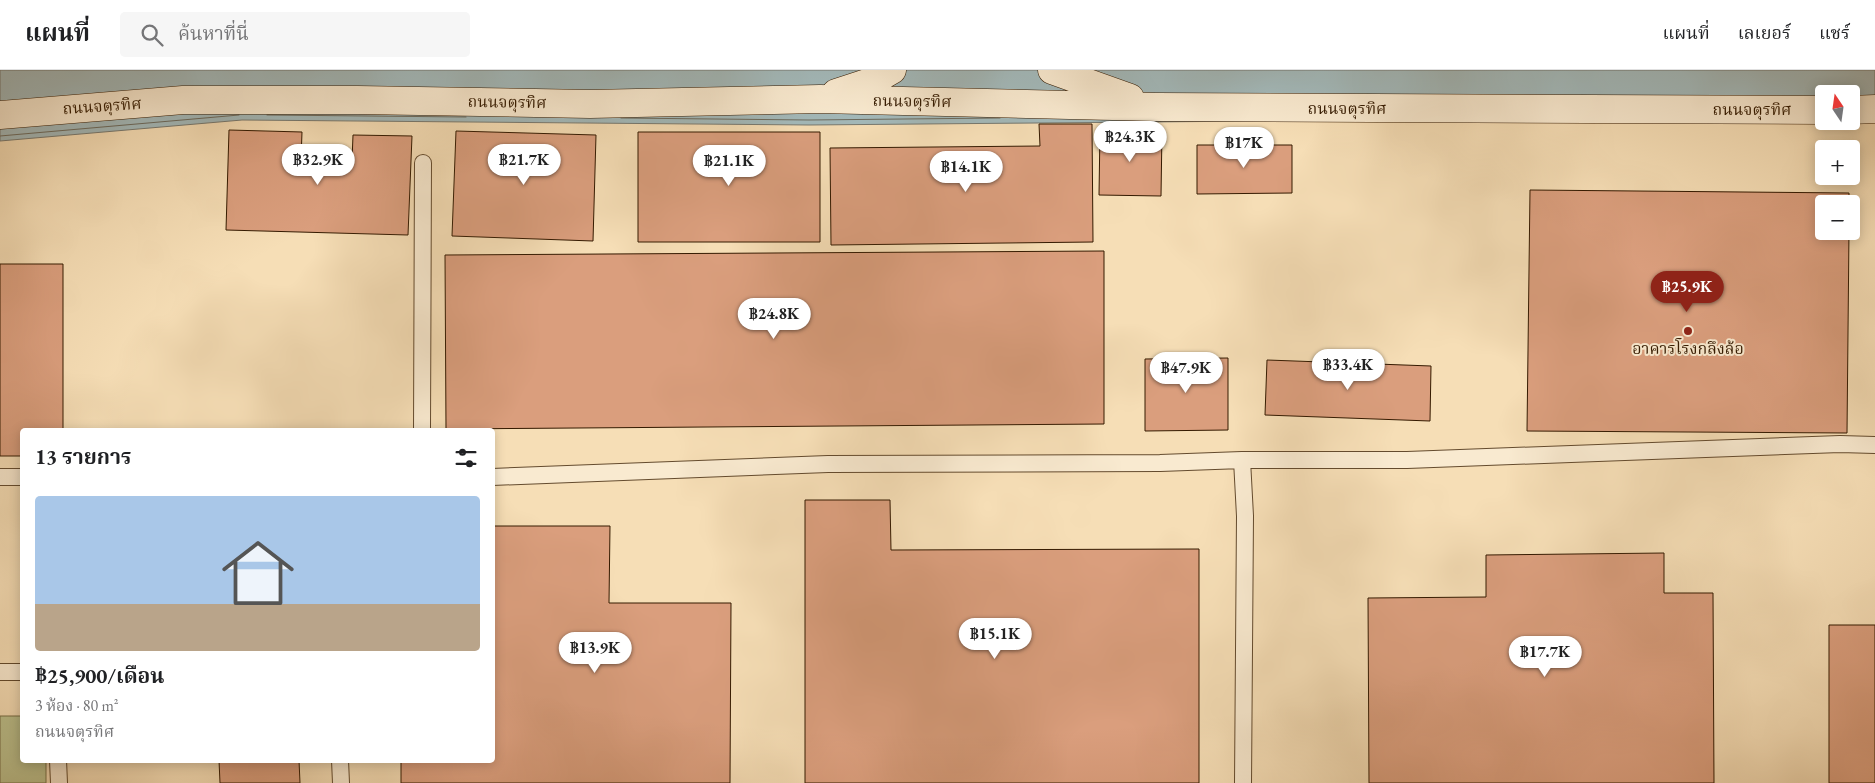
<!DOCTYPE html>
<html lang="th">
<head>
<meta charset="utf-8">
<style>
	:root { --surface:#fff; --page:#f6f6f6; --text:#202124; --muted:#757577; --line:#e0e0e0; --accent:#8f2418 }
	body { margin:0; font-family:"EB Garamond","Noto Serif Thai",serif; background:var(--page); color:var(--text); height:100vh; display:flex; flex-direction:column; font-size:19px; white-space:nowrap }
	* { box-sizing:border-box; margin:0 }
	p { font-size:16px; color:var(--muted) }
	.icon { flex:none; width:28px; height:28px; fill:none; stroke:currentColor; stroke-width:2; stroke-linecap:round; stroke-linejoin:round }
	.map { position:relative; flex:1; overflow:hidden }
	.panel { position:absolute; left:20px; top:358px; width:475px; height:335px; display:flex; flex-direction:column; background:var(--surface); border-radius:5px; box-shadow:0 2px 12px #0003 }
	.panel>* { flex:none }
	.needle { width:32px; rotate:347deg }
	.buttons { position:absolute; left:1815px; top:15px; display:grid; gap:10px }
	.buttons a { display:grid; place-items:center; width:45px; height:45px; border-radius:5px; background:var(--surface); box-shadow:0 2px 12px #0003; font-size:25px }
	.price { position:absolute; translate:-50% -42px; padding:0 11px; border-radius:18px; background:#fff; color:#222; font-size:16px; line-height:32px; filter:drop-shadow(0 1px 2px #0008) }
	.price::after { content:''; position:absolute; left:50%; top:30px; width:15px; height:11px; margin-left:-8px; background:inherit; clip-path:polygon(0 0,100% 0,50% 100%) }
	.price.on { background:var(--accent); color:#fff }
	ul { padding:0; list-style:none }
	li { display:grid; align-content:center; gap:10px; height:265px; padding:0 15px }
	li+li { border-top:1px solid var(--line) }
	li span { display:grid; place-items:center; height:155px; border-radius:5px; color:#555 }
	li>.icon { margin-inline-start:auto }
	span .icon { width:90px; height:90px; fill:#fffc; stroke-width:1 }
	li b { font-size:21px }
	h2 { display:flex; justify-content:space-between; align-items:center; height:60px; padding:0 15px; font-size:21px }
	header { display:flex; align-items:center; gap:30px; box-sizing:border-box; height:70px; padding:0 25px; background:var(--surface); border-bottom:1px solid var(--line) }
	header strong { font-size:24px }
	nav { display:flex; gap:28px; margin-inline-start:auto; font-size:18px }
	.search { width:350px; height:45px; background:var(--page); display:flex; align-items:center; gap:12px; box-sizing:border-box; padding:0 18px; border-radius:5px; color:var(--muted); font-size:19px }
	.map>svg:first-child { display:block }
	.green { fill:#bcc18e; stroke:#786e47 }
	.water { fill:#a3b9ba; stroke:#777970 }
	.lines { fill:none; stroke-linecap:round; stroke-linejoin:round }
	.shore { stroke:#6c6a5d; stroke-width:1 }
	.building { fill:#da9e7d; stroke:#341a00 }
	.service-casing { stroke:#644b2e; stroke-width:18 }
	.secondary-casing { stroke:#341a00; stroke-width:29 }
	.service { stroke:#f9ead0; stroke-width:16 }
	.secondary { stroke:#f9ead0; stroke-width:28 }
	.poi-dot { fill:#8f2418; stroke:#f9ead0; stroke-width:2 }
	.labels { text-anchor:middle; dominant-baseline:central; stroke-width:4; stroke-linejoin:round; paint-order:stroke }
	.street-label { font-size:16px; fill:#341a00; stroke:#f9ead0 }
	.poi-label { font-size:16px; fill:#341a00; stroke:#f9ead0 }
</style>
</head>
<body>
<header>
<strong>แผนที่</strong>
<div class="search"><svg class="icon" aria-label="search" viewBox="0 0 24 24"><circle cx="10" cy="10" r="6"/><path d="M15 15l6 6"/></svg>ค้นหาที่นี่</div>
<nav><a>แผนที่</a><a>เลเยอร์</a><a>แชร์</a></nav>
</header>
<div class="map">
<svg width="1875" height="713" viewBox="0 0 1875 713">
	<rect width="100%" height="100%" fill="#f6deb6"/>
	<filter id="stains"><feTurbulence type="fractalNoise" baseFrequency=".004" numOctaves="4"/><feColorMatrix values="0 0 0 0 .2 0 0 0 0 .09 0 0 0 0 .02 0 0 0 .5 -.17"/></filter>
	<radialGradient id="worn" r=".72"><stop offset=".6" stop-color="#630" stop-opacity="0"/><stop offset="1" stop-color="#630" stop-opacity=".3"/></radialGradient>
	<!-- green -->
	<path class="green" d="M0 646H22V690H46V713H0Z"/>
	<!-- water -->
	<path class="water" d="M0 0H1875V46H1851V24H1824V46L809 55 242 50 0 71Z"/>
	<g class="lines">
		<!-- shore -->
		<path class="shore" d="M267 45 466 47
			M621 48 809 50 1000 48
			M0 66 239 45"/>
	</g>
	<!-- building -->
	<path class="building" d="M1039 54H1092L1093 172 831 175 830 78 1040 76Z
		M229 60 302 62 301 90 352 91 353 65 412 66 408 165 226 160Z
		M1100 60 1162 61 1161 126 1099 125Z
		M456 61 596 65 593 171 452 166Z
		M638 62H820V172H638Z
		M1197 75H1292V123L1197 124Z
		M1530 120 1849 123V134H1824V161H1849L1847 363 1527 361Z
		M1104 181V354L446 359 445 185Z
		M0 194H63V360H22V386H0Z
		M1228 288V360L1145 361V289Z
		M1267 290 1431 296 1430 351 1265 345Z
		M805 430H890L891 480 1199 479V713H805Z
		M492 456H610L609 533H731L730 713H401V690H492Z
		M1664 483V523H1713L1714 713H1369L1368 528 1486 527V485Z
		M1829 555H1875V713H1829Z
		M219 690H299L300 713H220Z"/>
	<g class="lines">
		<!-- service casing -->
		<g class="service-casing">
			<path id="service" d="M422 360 423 93
				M1242 390H1407L1840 374 1875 375
				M0 407H22
				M492 407 828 394 1160 393 1242 390 1245 446 1243 713
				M0 602H22
				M58 690 59 713
				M340 690 341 713"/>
		</g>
		<!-- secondary casing -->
		<g class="secondary-casing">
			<path id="secondary" d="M1052 0 1130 28
				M836 23 873 11 892 0
				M1851 40 1875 39
				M0 45 183 30H358L590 34 820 29 1155 37 1824 40"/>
		</g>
		<!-- service -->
		<use href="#service" class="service"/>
		<!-- secondary -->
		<use href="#secondary" class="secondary"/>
	</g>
	<!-- markers -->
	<circle class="poi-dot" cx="1688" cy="261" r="5"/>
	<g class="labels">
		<!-- street labels -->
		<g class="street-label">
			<text transform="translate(912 31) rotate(1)">ถนนจตุรทิศ</text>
			<text transform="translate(507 32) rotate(1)">ถนนจตุรทิศ</text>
			<text transform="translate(102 36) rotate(-4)">ถนนจตุรทิศ</text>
			<text x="1347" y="38">ถนนจตุรทิศ</text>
			<text x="1752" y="39">ถนนจตุรทิศ</text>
		</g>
		<!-- poi labels -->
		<g class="poi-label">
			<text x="1688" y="278">อาคารโรงกลึงล้อ</text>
		</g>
	</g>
	<rect width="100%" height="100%" filter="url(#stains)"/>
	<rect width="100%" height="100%" fill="url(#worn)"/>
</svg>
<div class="buttons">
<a><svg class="needle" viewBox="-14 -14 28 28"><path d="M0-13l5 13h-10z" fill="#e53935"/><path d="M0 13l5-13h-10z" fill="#757577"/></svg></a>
<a>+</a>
<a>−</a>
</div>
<b class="price" style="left:1130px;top:93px">฿24.3K</b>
<b class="price" style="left:1244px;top:99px">฿17K</b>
<b class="price" style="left:318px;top:116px">฿32.9K</b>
<b class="price" style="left:524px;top:116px">฿21.7K</b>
<b class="price" style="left:729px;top:117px">฿21.1K</b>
<b class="price" style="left:966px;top:123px">฿14.1K</b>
<b class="price on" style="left:1687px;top:243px">฿25.9K</b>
<b class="price" style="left:774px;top:270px">฿24.8K</b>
<b class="price" style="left:1348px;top:321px">฿33.4K</b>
<b class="price" style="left:1186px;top:324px">฿47.9K</b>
<b class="price" style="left:995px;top:590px">฿15.1K</b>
<b class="price" style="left:595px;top:604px">฿13.9K</b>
<b class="price" style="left:1545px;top:608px">฿17.7K</b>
<section class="panel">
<h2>13 รายการ<svg class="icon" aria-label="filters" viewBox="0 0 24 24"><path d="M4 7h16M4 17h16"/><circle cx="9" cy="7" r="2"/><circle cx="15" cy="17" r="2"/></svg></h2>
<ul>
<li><span style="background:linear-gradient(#a9c7e8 70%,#b9a48a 0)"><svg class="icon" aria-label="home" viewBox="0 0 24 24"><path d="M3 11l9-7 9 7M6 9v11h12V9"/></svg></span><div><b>฿25,900/เดือน</b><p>3 ห้อง · 80 m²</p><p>ถนนจตุรทิศ</p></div></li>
</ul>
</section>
</div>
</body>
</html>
